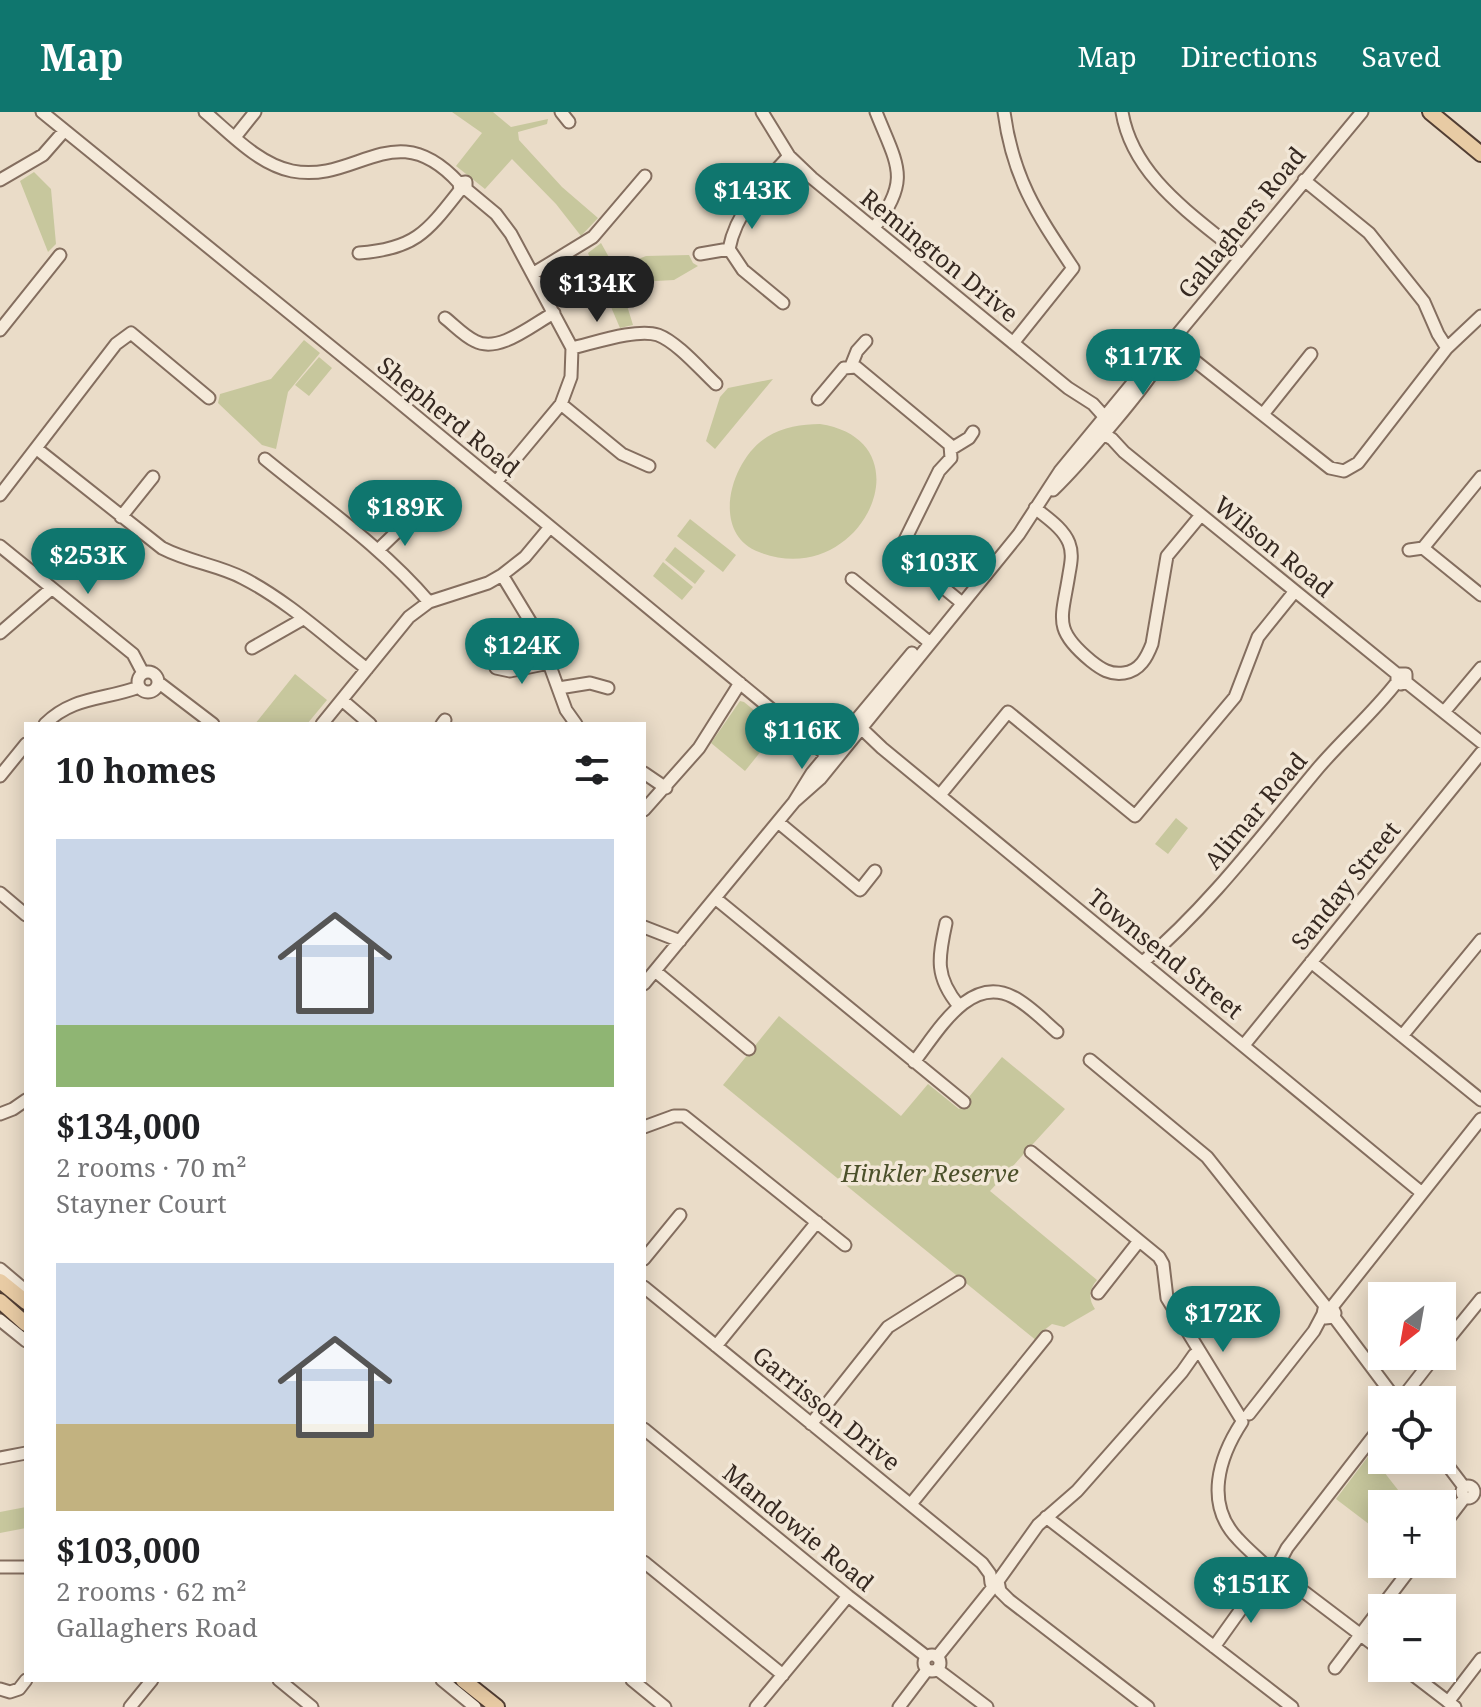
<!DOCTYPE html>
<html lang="en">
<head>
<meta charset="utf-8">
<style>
	:root { --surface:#fff; --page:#f6f6f6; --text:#202124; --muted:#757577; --accent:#0f766e }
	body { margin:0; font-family:"Noto Serif",serif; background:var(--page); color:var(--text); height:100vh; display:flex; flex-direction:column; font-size:30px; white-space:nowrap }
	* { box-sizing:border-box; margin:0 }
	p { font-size:26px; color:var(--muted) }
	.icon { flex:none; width:44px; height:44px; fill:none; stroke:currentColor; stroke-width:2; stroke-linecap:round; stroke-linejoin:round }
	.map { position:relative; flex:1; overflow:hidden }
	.drawer { position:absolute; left:24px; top:610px; width:622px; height:960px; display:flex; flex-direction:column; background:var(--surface); border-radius:0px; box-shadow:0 4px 20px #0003 }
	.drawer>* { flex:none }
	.needle { width:52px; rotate:211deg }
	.fabs { position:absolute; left:1368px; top:1170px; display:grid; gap:16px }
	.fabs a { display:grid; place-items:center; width:88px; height:88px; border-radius:0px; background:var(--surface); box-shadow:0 4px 20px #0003; font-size:40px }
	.price { position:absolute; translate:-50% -68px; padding:0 18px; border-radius:28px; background:var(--accent); color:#fff; font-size:26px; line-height:52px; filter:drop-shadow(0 2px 4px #0008) }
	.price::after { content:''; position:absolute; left:50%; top:48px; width:24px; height:18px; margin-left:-12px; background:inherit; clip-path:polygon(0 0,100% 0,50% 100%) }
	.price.on { background:#222; color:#fff }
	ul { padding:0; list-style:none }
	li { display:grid; align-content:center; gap:16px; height:424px; padding:0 32px }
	li span { display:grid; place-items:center; height:248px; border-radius:0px; color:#555 }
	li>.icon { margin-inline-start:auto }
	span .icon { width:144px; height:144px; fill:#fffc; stroke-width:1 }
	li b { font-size:34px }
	h2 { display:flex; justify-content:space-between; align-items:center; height:96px; padding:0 32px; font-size:34px }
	header { display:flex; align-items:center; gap:48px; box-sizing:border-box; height:112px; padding:0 40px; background:var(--accent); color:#fff }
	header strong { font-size:38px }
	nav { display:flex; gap:44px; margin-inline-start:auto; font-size:28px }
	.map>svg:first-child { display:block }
	.green { fill:#c7c79d }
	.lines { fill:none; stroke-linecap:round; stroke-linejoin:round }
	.minor-casing { stroke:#846e5f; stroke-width:15 }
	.major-casing { stroke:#523e33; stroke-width:18 }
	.minor { stroke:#f5eada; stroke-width:11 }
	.major { stroke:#e8cba4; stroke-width:14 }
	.labels { text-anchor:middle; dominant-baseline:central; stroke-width:7; stroke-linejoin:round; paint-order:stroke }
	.street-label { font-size:24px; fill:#362921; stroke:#f2e7d7 }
	.park-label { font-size:24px; font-style:italic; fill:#4b502a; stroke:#f2e7d7 }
</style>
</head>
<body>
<header>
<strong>Map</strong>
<nav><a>Map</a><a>Directions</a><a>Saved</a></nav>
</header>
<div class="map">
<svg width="1481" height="1595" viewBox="0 0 1481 1595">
	<rect width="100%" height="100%" fill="#eadcc8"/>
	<!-- green -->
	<path class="green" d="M452 0H493L511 15 548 7 547 12 518 20 519 28 562 75 598 106 581 124 556 92 512 47 485 77 456 54 482 21Z
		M34 60 51 77 56 132 48 140 20 69Z
		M601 131 615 156 646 144 689 143 693 151 698 154 674 168 620 171 633 213 620 216 588 141Z
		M304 228 320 241 288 280 276 337 262 333 218 291 220 282 271 267Z
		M319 245 332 256 309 284 295 273Z
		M773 267 715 337 706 329 720 285 728 276Z
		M820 312C931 329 861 480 759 440 709 421 731 347 767 325 783 315 802 312 820 312Z
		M690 407 736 443 723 460 677 424Z
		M675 435 705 459 695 472 665 448Z
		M663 450 693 475 682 488 653 464Z
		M295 562 327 588 307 612H255Z
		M740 589 744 590 778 618 745 659 711 631Z
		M1176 706 1188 716 1168 742 1155 732Z
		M779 904 901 1004 928 972 959 997 1002 945 1065 997 990 1079 1097 1168C1089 1177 1088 1187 1095 1197L1064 1215 1052 1212 1039 1222 1037 1229 723 973Z
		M1370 1342 1409 1392H1382V1422L1336 1387Z
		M26 1395V1416L0 1421V1400Z"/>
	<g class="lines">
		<!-- minor casing -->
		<g class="minor-casing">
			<path id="minor" d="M42 0 388 281 834 649
				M205 0C230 21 258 52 292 59 357 72 395 1 459 71L460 78 466 77V70L459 71
				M561 0 569 10
				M762 0 789 44 812 66 1068 276 1093 292 1111 312
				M1004 0C1013 67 1037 102 1073 156L1013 231
				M1122 0C1133 66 1195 104 1242 144
				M235 25 255 0
				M0 68 43 43 64 19
				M1304 68 1369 121 1424 190 1438 222 1447 236
				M466 77 496 102 511 122 572 236 571 265 561 292 496 370
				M874 116C912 67 897 53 876 0
				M359 141C415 137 427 120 460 78
				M700 142 729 137
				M534 161 593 125 645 64
				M783 191 743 158 729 137C736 100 764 71 789 44
				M445 206C454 213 464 224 475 229 499 242 533 212 554 201
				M0 218 60 143
				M1171 230 1330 356 1344 359 1358 351 1447 236 1481 204
				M572 236C594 231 637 216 658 223 677 230 701 258 716 272
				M851 254 857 239 866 229
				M818 287 844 256 856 255 950 333 951 346 939 359 901 436 905 444 962 491
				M561 292 622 342 649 354
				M1264 301 1311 242
				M1095 317 1112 327 1124 340 1397 562
				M37 337 162 436C189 450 218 453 243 466 288 489 327 526 367 557
				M951 337 969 326 973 320
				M265 347C321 393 382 435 429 490
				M1481 365 1423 436 1481 483
				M1053 378C1073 359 1165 255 1166 236
				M0 383 116 232 131 221 209 286
				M1035 396C1047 406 1063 416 1069 431 1073 441 1071 451 1069 462 1062 507 1052 517 1091 549 1101 557 1110 563 1124 561 1140 559 1147 545 1152 532L1167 444 1201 403
				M121 405 153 365
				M0 434 133 542 143 561
				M378 438 407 410 418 407
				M1409 438 1423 436
				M502 463 539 524 566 598 576 612
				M852 467 929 530
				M0 521 51 477
				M252 536 303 507
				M496 556 510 559 549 551
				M138 570a10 10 0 1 1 20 0a10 10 0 1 1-20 0Z
				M158 570 213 612
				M1406 570V562H1397V570L1401 572 1406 570 1481 630
				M559 576 590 571 608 576
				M342 588 370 612
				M1444 600 1481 556
				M45 612C73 584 105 588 139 575
				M322 612 409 505 429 490 488 471 502 463 525 445 550 415
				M442 612 445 608
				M861 616 882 636 1422 1081
				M644 661 666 676
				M0 664 26 632
				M940 683 1008 600 1135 704 1235 585 1258 525 1295 479
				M794 690 820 667 1019 422 1060 359 1159 239 1166 236 1362 0
				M644 698 699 636 740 571
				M778 710 860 778 875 759
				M0 781 26 803
				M715 786 964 990
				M946 811C938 847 935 865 959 894
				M644 815 680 829
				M1143 850C1210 793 1262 723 1319 655 1344 626 1373 601 1397 570
				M1311 850 1481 988
				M655 859 749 937
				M644 872 794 690 812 661 912 541
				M1402 924 1481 828
				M1244 933 1481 641
				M1090 948 1207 1045 1326 1195
				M914 950C937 921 969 862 1013 885 1029 893 1043 908 1057 920
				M0 1002 13 997 26 988
				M644 1015 674 1004H684L845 1133
				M1031 1040 1159 1145 1163 1152 1167 1186 1240 1305
				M644 1147 680 1103
				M0 1157 26 1179
				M644 1175 982 1451 990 1462 991 1471
				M1098 1181 1139 1129
				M1332 1195 1335 1201 1334 1205 1325 1206 1323 1202 1324 1197 1332 1195 1481 1007
				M1334 1205 1394 1285
				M0 1208 26 1229
				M716 1234 817 1110
				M1442 1235 1481 1187
				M1403 1285 1435 1244
				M1249 1302 1314 1219 1323 1202
				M1242 1310C1219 1345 1204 1392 1238 1427 1247 1437 1257 1445 1266 1454
				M811 1312 888 1215 959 1170
				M644 1317 848 1484 927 1545
				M0 1346 26 1341
				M1442 1346 1464 1375
				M1462 1380a6 6 0 1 1 12 0a6 6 0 1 1-12 0Z
				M911 1392 1046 1225
				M1046 1405 1292 1595
				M1442 1415 1465 1385
				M644 1450 783 1563
				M1278 1453 1287 1436 1382 1313
				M0 1455H26
				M1274 1461 1291 1470 1382 1539
				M998 1469 1000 1479 1009 1488 1148 1595
				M1214 1535 1259 1472 1266 1457
				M924 1551a8 8 0 1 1 16 0a8 8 0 1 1-16 0Z
				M937 1545 998 1469 1038 1413 1077 1379 1182 1260 1194 1243 1200 1240
				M1335 1556 1414 1452
				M1404 1556 1455 1595
				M938 1558 987 1595
				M279 1568 312 1595
				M442 1568 475 1595
				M632 1568 665 1595
				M0 1577 10 1580 19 1577 26 1568
				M1448 1590 1481 1547
				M130 1595 152 1568
				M756 1595 848 1484
				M899 1595 927 1558"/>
		</g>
		<!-- major casing -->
		<g class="major-casing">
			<path id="major" d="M1430 0 1481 42
				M0 1169 26 1190
				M0 1189 26 1212
				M463 1568 497 1595"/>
		</g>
		<!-- minor -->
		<use href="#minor" class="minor"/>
		<!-- major -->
		<use href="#major" class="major"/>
	</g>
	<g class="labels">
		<!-- street labels -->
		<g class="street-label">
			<text transform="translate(1241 110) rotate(-51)">Gallaghers Road</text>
			<text transform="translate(940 143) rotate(39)">Remington Drive</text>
			<text transform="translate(449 304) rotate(39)">Shepherd Road</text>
			<text transform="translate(1274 434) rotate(39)">Wilson Road</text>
			<text transform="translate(1255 698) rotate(-50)">Alimar Road</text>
			<text transform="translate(1345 773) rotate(-51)">Sanday Street</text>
			<text transform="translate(1166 841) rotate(39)">Townsend Street</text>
			<text transform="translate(827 1296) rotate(39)">Garrisson Drive</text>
			<text transform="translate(799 1415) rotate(39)">Mandowie Road</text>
		</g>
		<!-- park labels -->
		<g class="park-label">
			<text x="930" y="1060">Hinkler Reserve</text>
		</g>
	</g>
</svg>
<div class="fabs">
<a><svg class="needle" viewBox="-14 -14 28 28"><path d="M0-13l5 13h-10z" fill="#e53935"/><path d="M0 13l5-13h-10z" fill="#757577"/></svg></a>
<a><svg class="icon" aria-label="locate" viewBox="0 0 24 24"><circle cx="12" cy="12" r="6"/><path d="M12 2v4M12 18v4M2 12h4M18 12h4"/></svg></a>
<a>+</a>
<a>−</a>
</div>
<b class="price" style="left:752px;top:119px">$143K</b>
<b class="price on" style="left:597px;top:212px">$134K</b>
<b class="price" style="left:1143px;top:285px">$117K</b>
<b class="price" style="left:405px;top:436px">$189K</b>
<b class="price" style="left:88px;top:484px">$253K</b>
<b class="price" style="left:939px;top:491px">$103K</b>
<b class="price" style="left:522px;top:574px">$124K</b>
<b class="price" style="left:802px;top:659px">$116K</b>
<b class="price" style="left:1223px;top:1242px">$172K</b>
<b class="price" style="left:1251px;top:1513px">$151K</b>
<section class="drawer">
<h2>10 homes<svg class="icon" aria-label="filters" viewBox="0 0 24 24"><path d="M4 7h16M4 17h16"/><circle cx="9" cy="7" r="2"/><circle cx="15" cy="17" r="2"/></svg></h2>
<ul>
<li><span style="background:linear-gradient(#c9d6e8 75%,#8fb573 0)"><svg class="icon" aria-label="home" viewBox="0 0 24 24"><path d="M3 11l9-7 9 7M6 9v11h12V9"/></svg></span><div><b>$134,000</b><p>2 rooms · 70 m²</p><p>Stayner Court</p></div></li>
<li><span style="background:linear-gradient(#c9d6e8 65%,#c2b280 0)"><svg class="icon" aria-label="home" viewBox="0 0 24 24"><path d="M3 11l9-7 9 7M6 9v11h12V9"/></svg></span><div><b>$103,000</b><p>2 rooms · 62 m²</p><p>Gallaghers Road</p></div></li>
</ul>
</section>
</div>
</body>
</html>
